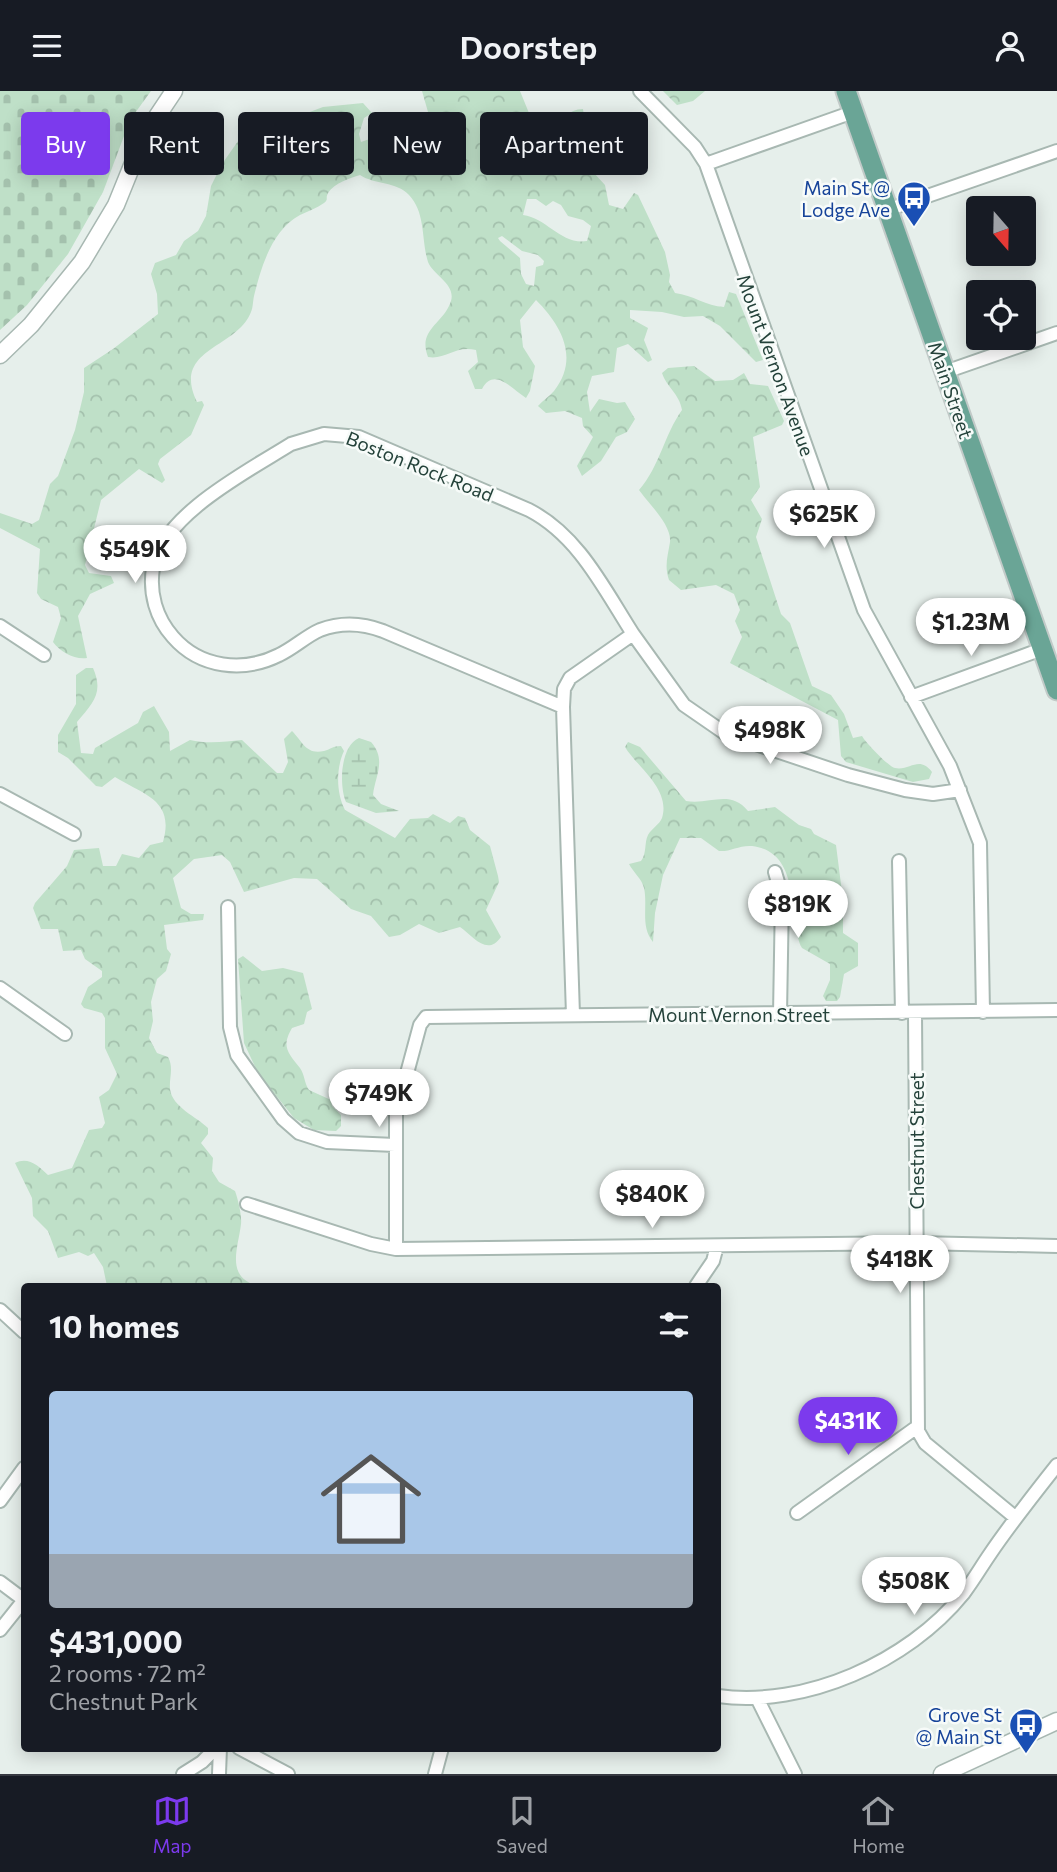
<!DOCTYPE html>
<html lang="en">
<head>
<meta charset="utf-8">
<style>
	:root { --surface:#171b24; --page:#20242c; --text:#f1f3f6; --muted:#9ea1a6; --line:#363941; --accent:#7c3aed }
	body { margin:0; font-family:Commissioner,sans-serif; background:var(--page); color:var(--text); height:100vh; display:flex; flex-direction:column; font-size:26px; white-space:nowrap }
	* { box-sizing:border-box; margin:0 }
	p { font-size:23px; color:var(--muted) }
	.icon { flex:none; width:38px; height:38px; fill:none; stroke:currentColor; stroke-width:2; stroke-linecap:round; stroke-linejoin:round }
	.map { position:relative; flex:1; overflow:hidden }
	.side { position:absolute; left:21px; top:1192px; width:700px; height:469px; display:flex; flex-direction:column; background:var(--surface); border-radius:7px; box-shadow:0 4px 18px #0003 }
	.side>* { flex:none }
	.hud { position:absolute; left:21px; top:21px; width:700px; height:63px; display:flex; gap:14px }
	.needle { width:46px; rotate:160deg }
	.controls { position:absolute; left:966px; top:105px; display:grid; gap:14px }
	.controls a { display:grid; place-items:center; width:70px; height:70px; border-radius:7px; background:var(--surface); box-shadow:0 4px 18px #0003; font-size:35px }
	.price { position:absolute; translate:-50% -60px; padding:0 16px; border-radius:24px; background:#fff; color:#222; font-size:23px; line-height:46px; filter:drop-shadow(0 2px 4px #0008) }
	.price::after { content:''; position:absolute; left:50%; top:42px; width:21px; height:16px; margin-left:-10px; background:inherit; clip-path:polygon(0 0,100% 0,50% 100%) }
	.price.current { background:var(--accent); color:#fff }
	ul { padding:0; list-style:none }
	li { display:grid; align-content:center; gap:14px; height:371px; padding:0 28px }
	li span { display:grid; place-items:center; height:217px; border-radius:7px; color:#555 }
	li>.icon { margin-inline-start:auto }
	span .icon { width:126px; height:126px; fill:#fffc; stroke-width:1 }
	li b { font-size:30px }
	h2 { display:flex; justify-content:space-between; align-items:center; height:84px; padding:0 28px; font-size:30px }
	.pill { padding:0 24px; border-radius:7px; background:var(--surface); box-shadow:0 4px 18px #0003; font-size:24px; line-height:63px }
	.pill.current { background:var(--accent); color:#fff }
	header { display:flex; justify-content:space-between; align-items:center; height:91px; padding:0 28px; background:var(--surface); font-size:32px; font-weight:600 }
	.tabs { display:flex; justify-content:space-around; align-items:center; height:98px; border-top:2px solid var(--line); background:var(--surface); font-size:19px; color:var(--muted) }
	.tabs a { display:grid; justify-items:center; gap:4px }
	.tabs .current { color:var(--accent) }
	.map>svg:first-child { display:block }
	.forest { fill:url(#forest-crowns); fill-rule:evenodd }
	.wetland { fill:url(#wetland-marsh) }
	.cemetery { fill:url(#cemetery-stones) }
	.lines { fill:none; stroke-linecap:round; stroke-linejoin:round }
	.minor-casing { stroke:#a8b8b2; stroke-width:16 }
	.tertiary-casing { stroke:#a8b8b2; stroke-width:19 }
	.primary-casing { stroke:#c2cac8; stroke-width:23 }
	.minor { stroke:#fff; stroke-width:12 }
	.tertiary { stroke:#fff; stroke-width:16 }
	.primary { stroke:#6aa596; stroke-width:19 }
	.labels { text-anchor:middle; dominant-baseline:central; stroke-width:5; stroke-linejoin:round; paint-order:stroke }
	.transit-label { font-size:19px; fill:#164399; stroke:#f7fbf9; text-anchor:end }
	.street-label { font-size:19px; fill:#24423a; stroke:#f7fbf9 }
</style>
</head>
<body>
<header><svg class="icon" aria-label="menu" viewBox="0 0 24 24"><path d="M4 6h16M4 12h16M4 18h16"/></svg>Doorstep<svg class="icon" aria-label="person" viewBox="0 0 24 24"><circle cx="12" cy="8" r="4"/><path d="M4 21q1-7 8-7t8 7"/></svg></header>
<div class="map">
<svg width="1057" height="1683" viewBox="0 0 1057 1683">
	<defs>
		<pattern id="forest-crowns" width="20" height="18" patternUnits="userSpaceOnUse" patternTransform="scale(1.75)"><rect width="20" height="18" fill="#bfe0c8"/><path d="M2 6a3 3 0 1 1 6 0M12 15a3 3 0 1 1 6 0" fill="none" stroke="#a4c1ad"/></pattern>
		<pattern id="wetland-marsh" width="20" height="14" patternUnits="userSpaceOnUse" patternTransform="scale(1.75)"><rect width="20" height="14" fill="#bfe0c8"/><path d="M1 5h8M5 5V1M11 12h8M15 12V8" fill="none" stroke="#a4c1ad"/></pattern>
		<pattern id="cemetery-stones" width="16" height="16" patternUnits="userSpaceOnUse" patternTransform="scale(1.75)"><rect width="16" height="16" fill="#bfe0c8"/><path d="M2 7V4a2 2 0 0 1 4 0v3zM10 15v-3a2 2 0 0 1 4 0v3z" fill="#a4c1ad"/></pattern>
	</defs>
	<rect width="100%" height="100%" fill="#e6efeb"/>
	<!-- forest -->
	<path class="forest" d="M422 0H520L531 27 549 42 557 41C562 30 568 18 583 18L586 42 581 49V68L605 94 609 114 623 118 634 102 638 104 665 161 670 184 669 191 675 202C693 204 706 215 724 216L729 201 736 203 763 269 756 271 720 235 703 225 684 226 662 221 630 219V227L648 237 644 249 652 269 648 271 628 253 617 257 614 281 592 285 587 301 590 321 599 308 617 312 625 311 635 328 627 341 616 346 601 370 582 385 577 375 593 346 583 335 582 327 565 320 546 322 538 315C543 309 549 306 554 300 580 267 561 234 536 209L520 229 523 256 535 275 530 300 526 307C513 299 494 275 482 298H475L468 280 478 271 476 259C455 254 446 269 428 266 418 240 440 234 449 215 460 194 434 186 428 171 421 148 426 122 409 104 396 90 375 94 360 84 350 87 334 92 328 102 325 108 329 108 324 112 317 117 308 120 300 124 272 139 261 176 254 205 253 209 253 217 251 221 237 258 171 257 197 311L202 310 204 314 191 344 160 368 158 373 165 389 162 392 139 378 101 409 85 474 89 482 111 485 114 492 90 503 78 525 87 567C75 569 60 561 53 551L61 527 58 516 41 508 37 502 40 458 0 437V422L32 433 39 429 50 393 58 385 75 339 84 301V277L113 258 158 223 157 203 151 183 155 172 176 164 184 150 198 140 206 125 211 95 222 73 243 43 259 28 267 25 291 28 323 16 363 12 372 22 364 27 359 43 361 51 384 43 393 63 401 67 418 62V46L426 42 451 49 457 45 456 33 445 21H428ZM527 108H536L546 115 553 110 561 114 568 125 583 129 591 135 587 150C561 154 547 127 523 124ZM502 145 522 160 538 164 544 170 543 174 536 176 534 195 526 193 521 183 520 167 500 150 498 147Z
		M663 0H705L693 10 677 14Z
		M694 275 715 290 733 289 744 282 750 293 768 295 784 330 782 334 753 346 760 396 751 409 762 428 756 446 781 523 790 532 812 595 831 604 844 623 853 647 862 645C866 652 889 676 895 677 910 680 919 664 932 681L929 688 913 691 846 671 841 665 838 629 730 572 742 546 735 530 740 519 734 503 716 494 681 499 669 489C664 475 668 464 670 451 672 434 648 412 639 399 660 375 664 344 682 319 679 302 667 297 662 282L668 277Z
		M86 577H93C104 602 93 612 77 631L81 662 93 663 95 657 138 632 143 621 154 615 169 641 170 660 190 649C206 653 225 651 242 649L277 682H283L288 671 284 648 292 640C303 651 306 664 324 660 331 658 333 655 341 655L344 660C336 677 336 702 345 719L395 747 410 728 428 727 433 723 450 732 458 725 465 727 470 739 490 755 498 785 499 791 486 819 501 846C487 866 473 845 460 836L439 842 419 833 400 844 389 846 371 825 351 818 317 788 294 787 244 801 230 771 222 764 194 768 173 787 181 817 191 823H204L203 829 164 834 167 858 171 863 166 880 157 888 151 911 153 930 149 947 157 962 168 966C174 977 169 987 170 998 172 1016 197 1026 208 1037V1043L201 1052 213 1067 212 1080 219 1091 235 1100C238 1108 242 1125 241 1133 238 1158 225 1186 258 1195H107L103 1176 94 1162 88 1165 79 1161 58 1167 48 1140 33 1125 32 1107 15 1072C28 1065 39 1075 48 1084L72 1077 89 1039 102 1037 105 1032 99 1006 109 999 117 983 105 957V927L102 922 84 917 81 913 88 896 102 886V880L85 868 81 859 63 860 58 838H41L33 817 35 812 67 775 74 759 99 757 103 775H116L122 763 139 767 150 754 163 751C175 709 144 704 115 686L102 696 96 695 68 667 58 661V644L76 613V584Z
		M628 651 640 656 686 710C710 714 730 698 748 720L775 716 799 734 811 738 814 743 836 754 843 809V842L858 852V875L844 883 840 906 837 910H826L823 905 830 889V873L802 857C787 828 803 761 752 755 739 754 730 761 719 760L701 747H680L663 784 655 822 653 851C640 836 648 815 644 797 642 788 633 781 629 773L641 770C647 762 644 752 648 744 652 737 659 734 662 727 671 698 637 676 625 656Z
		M243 865 262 880 283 877 303 882 312 918 307 921 304 933 292 937C281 956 288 962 300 977 305 984 304 992 309 999L331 1009 332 1015 341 1024V1035L336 1040 314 1039 294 1027 258 982 244 952 238 868Z"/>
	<!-- wetland -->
	<path class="wetland" d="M359 647 371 651C387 669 375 685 373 704L381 713 399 720 376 722 346 711C339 695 340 655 359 647Z"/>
	<!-- cemetery -->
	<path class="cemetery" d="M0 0H151L130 29 103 101 68 163 27 214 0 239Z"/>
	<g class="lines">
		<!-- minor casing -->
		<g class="minor-casing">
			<path id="minor" d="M640 0 695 56 706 73 864 519 950 675 980 752 983 921
				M706 73 853 21
				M887 119 1057 60
				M945 281 1057 242
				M0 535 44 564
				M633 543 684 614 726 643 848 684 905 699 933 703 960 699
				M911 606 1042 558
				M563 616 564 598 570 587 633 543C604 498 579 445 529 419L359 346 324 343 291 353C248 380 162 424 153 477 149 502 156 527 173 546 200 577 243 582 279 564 294 557 306 545 320 539 341 531 362 532 383 540L563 616 573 924
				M0 703 74 743
				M899 770 902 922
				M775 781 782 805 780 923
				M228 816 230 936 237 964 283 1028 299 1042 327 1051 395 1054
				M0 897 65 943
				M915 922 918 1340 925 1352 1016 1427
				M247 1113 371 1153 396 1158 917 1152 1057 1155
				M396 1158V1023L420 934 426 926 1057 919
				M696 1195 713 1170 717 1155
				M0 1219 24 1241
				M0 1410 24 1377
				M797 1422 917 1336
				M0 1491 24 1509
				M0 1539 24 1509
				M718 1605C805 1617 908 1571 963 1503 973 1490 981 1476 990 1463 1011 1432 1034 1403 1057 1374
				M758 1609 795 1683
				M239 1657 288 1683
				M183 1683 202 1671 216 1657
				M219 1683 220 1657
				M435 1683 442 1657"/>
		</g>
		<!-- tertiary casing -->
		<g class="tertiary-casing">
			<path id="tertiary" d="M0 264 31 234 82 171 116 114 144 45 174 0
				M942 1683 1057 1630"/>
		</g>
		<!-- primary casing -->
		<g class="primary-casing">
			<path id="primary" d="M846 0 1057 599"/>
		</g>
		<!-- minor -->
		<use href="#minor" class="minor"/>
		<!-- tertiary -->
		<use href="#tertiary" class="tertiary"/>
		<!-- primary -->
		<use href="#primary" class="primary"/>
	</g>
	<!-- icons -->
	<defs>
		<g id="bus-pin" transform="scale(1.75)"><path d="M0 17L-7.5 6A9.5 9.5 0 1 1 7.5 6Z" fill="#1a4fb4" stroke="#f7fbf9"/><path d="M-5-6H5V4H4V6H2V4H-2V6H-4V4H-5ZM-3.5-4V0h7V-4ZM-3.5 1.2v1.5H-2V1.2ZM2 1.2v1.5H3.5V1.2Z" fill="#fff"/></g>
	</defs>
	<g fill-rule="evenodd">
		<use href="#bus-pin" x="914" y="107"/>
		<use href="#bus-pin" x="1026" y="1634"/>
	</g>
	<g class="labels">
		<!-- transit labels -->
		<g class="transit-label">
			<text x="890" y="96">Main St @<tspan x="890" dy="22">Lodge Ave</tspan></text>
			<text x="1002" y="1623">Grove St<tspan x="1002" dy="22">@ Main St</tspan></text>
		</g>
		<!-- street labels -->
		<g class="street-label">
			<text transform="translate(776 274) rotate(70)">Mount Vernon Avenue</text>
			<text transform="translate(951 299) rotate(71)">Main Street</text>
			<text transform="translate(420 375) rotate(22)">Boston Rock Road</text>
			<text x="739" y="923">Mount Vernon Street</text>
			<text transform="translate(916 1050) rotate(-90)">Chestnut Street</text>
		</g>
	</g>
</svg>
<div class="controls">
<a><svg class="needle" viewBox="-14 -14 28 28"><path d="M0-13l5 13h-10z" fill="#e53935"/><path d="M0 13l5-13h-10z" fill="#9ea1a6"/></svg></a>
<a><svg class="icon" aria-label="locate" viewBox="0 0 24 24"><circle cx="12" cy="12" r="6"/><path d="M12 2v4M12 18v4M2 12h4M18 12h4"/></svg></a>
</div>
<b class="price" style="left:824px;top:459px">$625K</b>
<b class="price" style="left:135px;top:494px">$549K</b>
<b class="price" style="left:971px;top:567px">$1.23M</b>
<b class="price" style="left:770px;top:675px">$498K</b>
<b class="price" style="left:798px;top:849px">$819K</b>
<b class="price" style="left:379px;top:1038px">$749K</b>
<b class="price" style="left:652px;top:1139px">$840K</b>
<b class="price" style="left:900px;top:1204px">$418K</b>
<b class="price current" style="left:848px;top:1366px">$431K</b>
<b class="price" style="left:914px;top:1526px">$508K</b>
<div class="hud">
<a class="pill current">Buy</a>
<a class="pill">Rent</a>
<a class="pill">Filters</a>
<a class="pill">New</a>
<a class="pill">Apartment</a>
</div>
<section class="side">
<h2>10 homes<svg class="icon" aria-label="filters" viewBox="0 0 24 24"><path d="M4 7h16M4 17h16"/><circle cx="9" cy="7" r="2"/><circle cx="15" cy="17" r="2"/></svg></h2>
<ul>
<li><span style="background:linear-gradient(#a9c7e8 75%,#9aa5b1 0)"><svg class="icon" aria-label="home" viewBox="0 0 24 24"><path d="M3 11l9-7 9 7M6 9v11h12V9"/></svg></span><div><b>$431,000</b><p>2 rooms · 72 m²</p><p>Chestnut Park</p></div></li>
</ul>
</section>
</div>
<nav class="tabs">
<a class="current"><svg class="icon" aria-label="map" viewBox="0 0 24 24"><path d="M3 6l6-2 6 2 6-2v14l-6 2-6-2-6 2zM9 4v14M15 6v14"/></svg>Map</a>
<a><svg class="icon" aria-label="saved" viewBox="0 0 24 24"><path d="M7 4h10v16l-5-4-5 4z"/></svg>Saved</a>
<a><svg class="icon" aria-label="home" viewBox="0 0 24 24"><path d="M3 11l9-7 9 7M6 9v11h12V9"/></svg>Home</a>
</nav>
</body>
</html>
